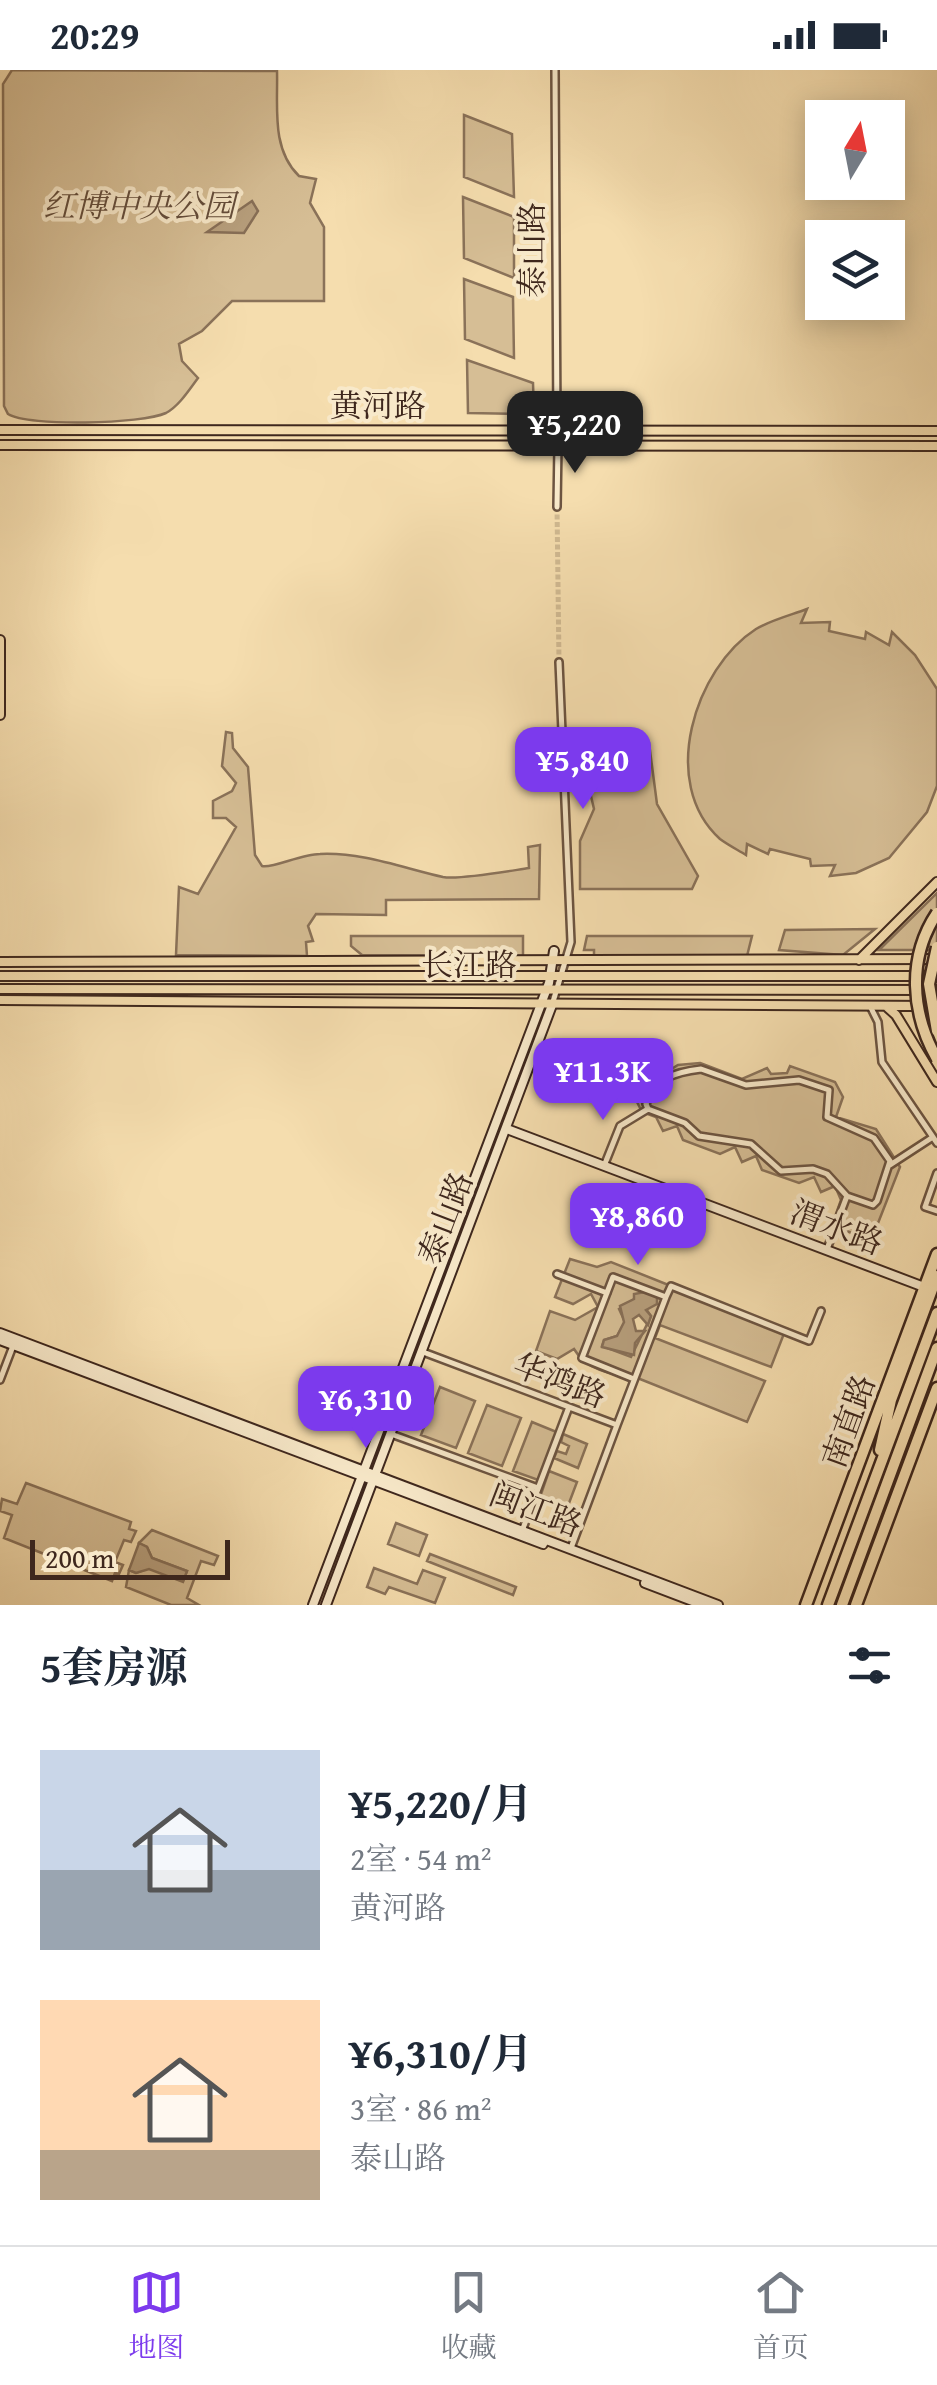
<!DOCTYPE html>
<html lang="zh">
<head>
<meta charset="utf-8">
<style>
	:root { --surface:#fff; --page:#f6f6f7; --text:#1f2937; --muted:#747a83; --line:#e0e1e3; --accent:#7c3aed }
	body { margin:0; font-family:"Gentium Book Plus","Noto Serif SC",serif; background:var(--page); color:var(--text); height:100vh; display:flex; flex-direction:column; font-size:38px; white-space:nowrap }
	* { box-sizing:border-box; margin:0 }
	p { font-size:32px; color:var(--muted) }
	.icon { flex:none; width:55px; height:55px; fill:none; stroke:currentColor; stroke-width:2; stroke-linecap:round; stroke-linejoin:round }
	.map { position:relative; height:1535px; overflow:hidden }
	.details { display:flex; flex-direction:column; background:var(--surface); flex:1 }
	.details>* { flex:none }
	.needle { width:65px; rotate:10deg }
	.buttons { position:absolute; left:805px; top:30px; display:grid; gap:20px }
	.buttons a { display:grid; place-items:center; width:100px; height:100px; border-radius:0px; background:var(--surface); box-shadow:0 5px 25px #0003; font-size:50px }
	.scale { position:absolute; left:30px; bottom:25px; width:200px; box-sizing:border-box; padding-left:10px; border:5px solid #3e271d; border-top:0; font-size:28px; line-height:35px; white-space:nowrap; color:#3e271d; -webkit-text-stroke:8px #f8e9ca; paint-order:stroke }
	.price { position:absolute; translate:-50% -85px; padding:0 22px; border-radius:20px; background:var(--accent); color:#fff; font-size:32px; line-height:65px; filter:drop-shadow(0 2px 5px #0008) }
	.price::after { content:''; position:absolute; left:50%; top:60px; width:30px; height:22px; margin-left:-15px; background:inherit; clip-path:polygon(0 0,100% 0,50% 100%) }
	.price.active { background:#222; color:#fff }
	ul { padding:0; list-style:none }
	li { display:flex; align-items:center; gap:30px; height:250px; padding:0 40px }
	li span { display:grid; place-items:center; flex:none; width:280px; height:200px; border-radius:0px; color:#555 }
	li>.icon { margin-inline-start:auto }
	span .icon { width:120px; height:120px; fill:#fffc; stroke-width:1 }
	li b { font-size:42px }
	h2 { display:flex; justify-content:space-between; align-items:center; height:120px; padding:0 40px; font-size:42px }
	.status { display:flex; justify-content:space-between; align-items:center; height:70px; padding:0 50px; background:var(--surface); direction:ltr }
	.status svg { height:28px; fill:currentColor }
	.dock { display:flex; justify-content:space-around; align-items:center; height:140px; border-top:2px solid var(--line); background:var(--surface); font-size:28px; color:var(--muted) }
	.dock a { display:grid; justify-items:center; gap:5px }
	.dock .active { color:var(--accent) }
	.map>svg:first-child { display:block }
	.green { fill:#d6be95; stroke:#8a7259; stroke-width:2.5 }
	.water { fill:#b79f7d; stroke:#876f57; stroke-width:2.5 }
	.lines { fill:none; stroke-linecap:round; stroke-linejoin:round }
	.street-tunnel { stroke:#d0b991; stroke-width:5; stroke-dasharray:5 2.5; stroke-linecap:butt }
	.street-casing { stroke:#6c5441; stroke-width:10 }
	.secondary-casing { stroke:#3e271d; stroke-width:12 }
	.primary-casing { stroke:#3e271d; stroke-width:12 }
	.highway-casing { stroke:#3e271d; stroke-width:15 }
	.street { stroke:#f8e9ca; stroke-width:5 }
	.secondary { stroke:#f8e9ca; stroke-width:8 }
	.primary { stroke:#f5ddae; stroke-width:8 }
	.highway { stroke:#f5ddae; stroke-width:10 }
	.highway-bridge-casing { stroke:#3e271d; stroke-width:15; stroke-linecap:butt }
	.highway-bridge { stroke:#f5ddae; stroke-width:10 }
	.labels { text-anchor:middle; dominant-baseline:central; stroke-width:8; stroke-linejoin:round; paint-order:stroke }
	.park-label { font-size:32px; font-style:italic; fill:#644d3b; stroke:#f8e9ca }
	.street-label { font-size:32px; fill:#3e271d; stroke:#f8e9ca }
</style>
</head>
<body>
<div class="status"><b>20:29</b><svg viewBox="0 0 49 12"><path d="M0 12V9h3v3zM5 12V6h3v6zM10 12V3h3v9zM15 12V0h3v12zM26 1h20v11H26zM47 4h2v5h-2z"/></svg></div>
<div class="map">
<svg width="937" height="1535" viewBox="0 0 937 1535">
	<rect width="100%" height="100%" fill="#f5ddae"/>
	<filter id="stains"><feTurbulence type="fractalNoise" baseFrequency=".002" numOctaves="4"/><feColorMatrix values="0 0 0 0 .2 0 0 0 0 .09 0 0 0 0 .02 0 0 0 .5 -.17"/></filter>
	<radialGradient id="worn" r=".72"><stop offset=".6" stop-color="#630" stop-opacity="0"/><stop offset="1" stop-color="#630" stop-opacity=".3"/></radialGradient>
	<!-- green -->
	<path class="green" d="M12 0 277 1C278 37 271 79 299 106L316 109 310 133 324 157V231H232L202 261 179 274 182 291 198 308C189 320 179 336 166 343 142 354 29 357 8 344L4 336 3 14Z
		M464 45 512 64 514 127 464 107Z
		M463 127 514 147V208L464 188Z
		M464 209 513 227 514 288 465 269Z
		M467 290 533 313 534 344 468 343Z
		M807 539 801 553 830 552 829 561 865 569 866 562 889 575 892 562 915 585 937 619V716L927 742 889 788 856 803 830 806 835 795 811 796 810 789 770 779 768 784 747 774 746 785C738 780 728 775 720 769 658 713 695 598 756 559 771 550 791 545 807 539Z
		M226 662 232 663 233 678 248 697 255 785 262 796C272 799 301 784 320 784 362 782 403 798 443 807 460 810 509 801 529 798L528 777 540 775 539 829 386 830V845L316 844 308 856 313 871 306 872 307 886 176 885 179 817 198 824 236 757 226 748H213V731L232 721 236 713 222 696Z
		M606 671 649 673 657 734 698 806 692 819H580V771L594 739 587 709 591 685Z
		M937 823V880H879Z
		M875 859 843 885 779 880 785 860Z
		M351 866H523V886L362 885 351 876Z
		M587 866H752L747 886 594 885V880H584Z
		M700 993 742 1009 767 998 771 1004 787 1003 790 996 835 1012 843 1027 836 1047 876 1059 900 1097 871 1171 832 1155 841 1130 835 1116 821 1122 814 1107 799 1113 762 1100 756 1086 742 1092 735 1077 720 1084 683 1070 677 1056 663 1061 656 1047 642 1042 637 1032 647 1005 657 1008 678 995Z
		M570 1189 597 1197 611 1192 671 1216 666 1227 645 1222 619 1239 625 1252 617 1266 604 1270 602 1276 631 1287 651 1246 646 1239 657 1226 668 1229 673 1217 785 1261 771 1297 660 1255 655 1268 765 1311 747 1352 640 1309C619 1305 588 1303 574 1279L557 1289 536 1281 550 1241 575 1250 598 1237 591 1224 573 1234 555 1227Z
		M440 1317 475 1331 456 1378 421 1365Z
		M487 1335 521 1348 502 1396 468 1383Z
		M532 1352 559 1363 541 1411 513 1401Z
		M563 1364 587 1374 578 1398 554 1388 557 1381 566 1384 569 1376 561 1372Z
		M549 1401 577 1412 566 1441 539 1430Z
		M26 1413 131 1452 129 1459 136 1461 131 1472 124 1470 115 1492 123 1495 119 1504 115 1503 112 1511 4 1468 12 1445 0 1441 2 1429 17 1434Z
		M396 1453 427 1465 419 1486 388 1474Z
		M152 1460 218 1486 214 1495 201 1491 187 1528 199 1535H171L126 1517 129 1500 136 1503 149 1498 183 1511 187 1501 152 1488 147 1477 139 1473Z
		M430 1484 516 1517 513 1525 427 1491Z
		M374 1498 417 1514 423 1500 445 1508 435 1533 389 1517 385 1524 367 1517Z"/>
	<!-- water -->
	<path class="water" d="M252 131 258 141 244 163 207 162Z
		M645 1222 657 1226V1234L646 1240 651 1246 648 1255 639 1245 633 1249 636 1261H645L635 1273 634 1285 602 1277 604 1270 617 1266 624 1252 620 1236 634 1229V1224Z
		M139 1473 147 1477 152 1488 187 1501 183 1512 149 1499 136 1503 129 1500Z"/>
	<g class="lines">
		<!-- street-tunnel -->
		<path class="street-tunnel" d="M557 437 559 592"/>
		<!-- street casing -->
		<g class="street-casing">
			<path id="street" d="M555 0 557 359
				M557 437 558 375
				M552 935 571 872 559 592
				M870 936 878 952 882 992 937 1073
				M701 999 746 1015 799 1010 829 1020 827 1047 874 1068 890 1091 877 1131 873 1135 847 1126 827 1104 813 1099 781 1101 751 1074 699 1066 685 1053 648 1039 646 1034C654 1008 676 1002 701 999Z
				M890 1095 933 1067
				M604 1096 620 1056 648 1039
				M937 1103 925 1137 937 1141
				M827 1179 847 1126
				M557 1204 607 1223
				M666 1227 671 1216 809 1271 821 1241
				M423 1282 617 1355 571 1478
				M0 1310 13 1276
				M617 1355 666 1227 613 1207 582 1288 634 1309
				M391 1364 538 1418
				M522 1461 569 1337"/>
		</g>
		<!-- secondary casing -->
		<g class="secondary-casing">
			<path id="secondary" d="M507 1059 924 1217
				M0 1263 718 1535
				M0 1270 543 1474
				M645 1513 703 1535
				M313 1535 549 913 554 881
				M326 1535 552 935"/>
		</g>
		<!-- primary casing -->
		<g class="primary-casing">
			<path id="primary" d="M0 360 937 361
				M0 375 937 376
				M0 570V645
				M859 890 937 812
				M0 892 937 889
				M0 906H937
				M0 919 937 920
				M0 930 935 936
				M886 936 896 945 937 1012"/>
		</g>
		<!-- highway casing -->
		<g class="highway-casing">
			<path id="highway" d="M880 1380 891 1330 937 1206
				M806 1535 937 1184
				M828 1535 937 1243
				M842 1535 937 1278
				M856 1535 937 1318"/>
		</g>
		<!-- street -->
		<use href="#street" class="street"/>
		<!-- secondary -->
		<use href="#secondary" class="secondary"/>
		<!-- primary -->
		<use href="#primary" class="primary"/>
		<!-- highway -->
		<use href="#highway" class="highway"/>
		<!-- highway-bridge casing -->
		<g class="highway-bridge-casing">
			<path id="highway-bridge" d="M937 843C907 888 911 943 937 989
				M937 877 929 914 937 961"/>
		</g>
		<!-- highway-bridge -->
		<use href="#highway-bridge" class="highway-bridge"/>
	</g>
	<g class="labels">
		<!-- park labels -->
		<g class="park-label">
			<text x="139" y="135">红博中央公园</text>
		</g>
		<!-- street labels -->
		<g class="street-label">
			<text transform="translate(531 180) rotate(-90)">泰山路</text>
			<text x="378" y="335">黄河路</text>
			<text x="469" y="894">长江路</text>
			<text transform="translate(445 1148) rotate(-69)">泰山路</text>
			<text transform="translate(837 1157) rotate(21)">渭水路</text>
			<text transform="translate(560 1310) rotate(21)">华鸿路</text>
			<text transform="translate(848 1351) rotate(-70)">南直路</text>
			<text transform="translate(536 1439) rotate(21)">闽江路</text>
		</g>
	</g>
	<rect width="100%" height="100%" filter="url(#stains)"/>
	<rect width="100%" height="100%" fill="url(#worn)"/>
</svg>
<div class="buttons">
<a><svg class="needle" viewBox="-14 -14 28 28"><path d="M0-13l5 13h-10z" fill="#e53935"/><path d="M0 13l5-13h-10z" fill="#747a83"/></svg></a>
<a><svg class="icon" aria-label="layers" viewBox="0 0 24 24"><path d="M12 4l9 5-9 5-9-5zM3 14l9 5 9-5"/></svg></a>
</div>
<div class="scale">200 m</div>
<b class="price active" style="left:575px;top:406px">¥5,220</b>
<b class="price" style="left:583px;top:742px">¥5,840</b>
<b class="price" style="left:603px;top:1053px">¥11.3K</b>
<b class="price" style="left:638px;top:1198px">¥8,860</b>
<b class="price" style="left:366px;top:1381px">¥6,310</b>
</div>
<section class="details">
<h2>5套房源<svg class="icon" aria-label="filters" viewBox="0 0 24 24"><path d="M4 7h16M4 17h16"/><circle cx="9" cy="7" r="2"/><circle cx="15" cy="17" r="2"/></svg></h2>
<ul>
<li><span style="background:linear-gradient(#c9d6e8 60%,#9aa5b1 0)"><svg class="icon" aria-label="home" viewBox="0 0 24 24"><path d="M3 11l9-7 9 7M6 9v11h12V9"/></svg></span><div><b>¥5,220/月</b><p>2室 · 54 m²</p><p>黄河路</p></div></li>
<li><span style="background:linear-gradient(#ffd9b3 75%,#b9a48a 0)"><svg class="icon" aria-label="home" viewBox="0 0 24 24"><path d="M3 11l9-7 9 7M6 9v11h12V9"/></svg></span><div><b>¥6,310/月</b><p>3室 · 86 m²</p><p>泰山路</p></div></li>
</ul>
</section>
<nav class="dock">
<a class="active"><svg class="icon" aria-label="map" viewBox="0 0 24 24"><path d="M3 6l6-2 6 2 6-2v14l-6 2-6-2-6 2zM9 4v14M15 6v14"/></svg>地图</a>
<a><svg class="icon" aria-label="saved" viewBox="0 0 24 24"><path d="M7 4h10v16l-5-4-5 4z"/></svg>收藏</a>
<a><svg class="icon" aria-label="home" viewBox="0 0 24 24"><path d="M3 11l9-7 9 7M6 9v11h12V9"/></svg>首页</a>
</nav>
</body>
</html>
